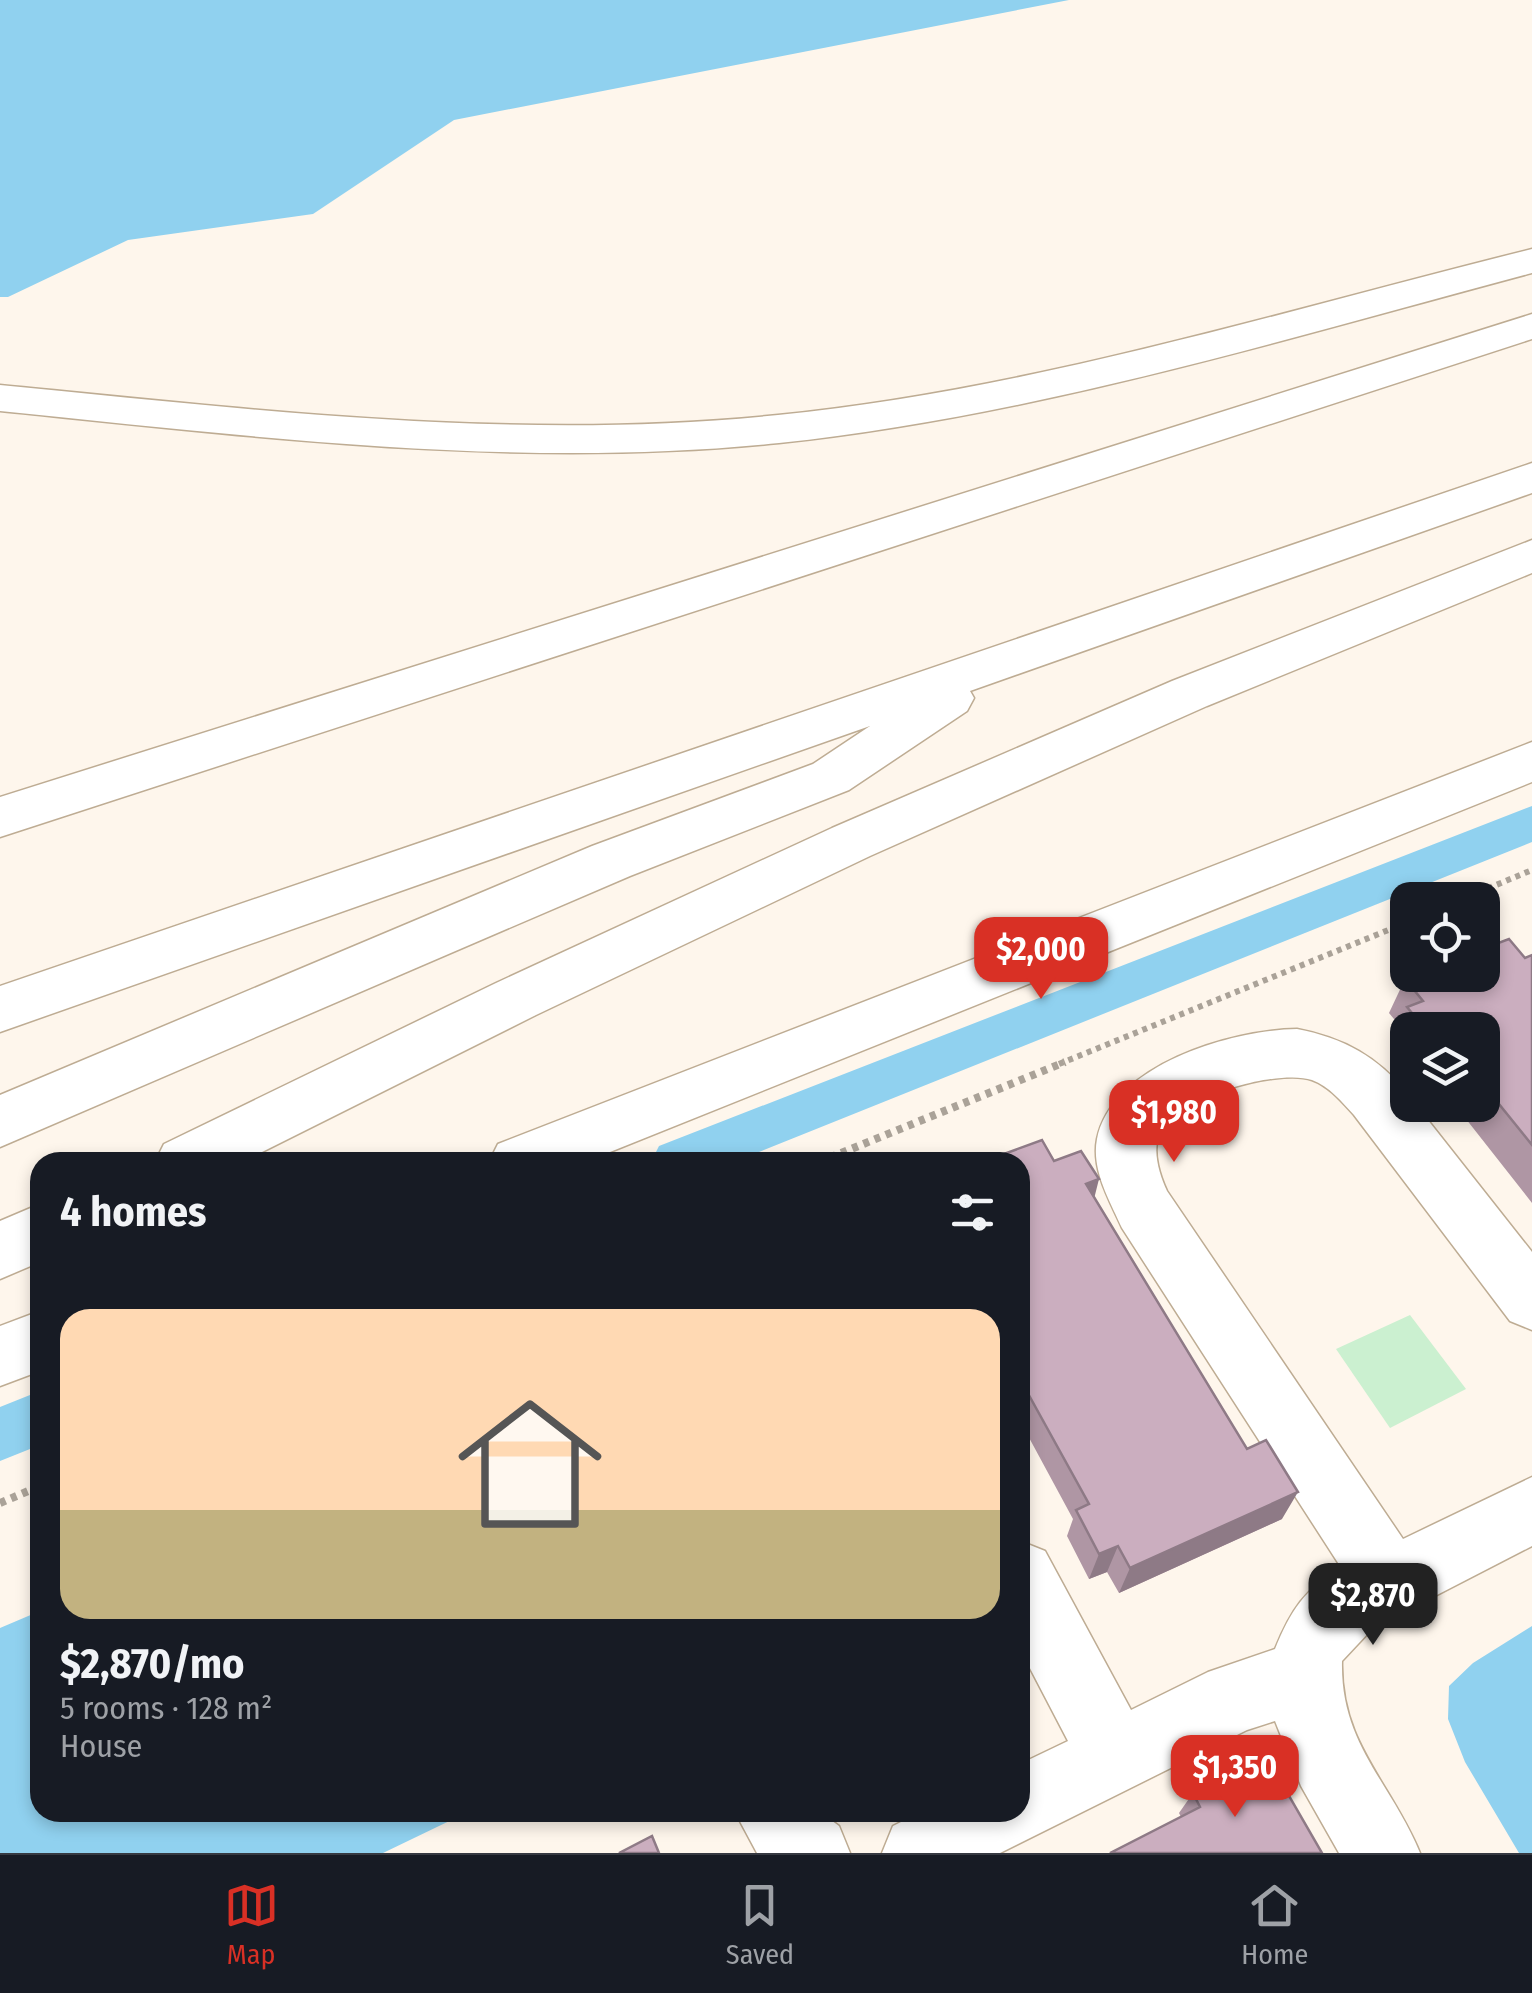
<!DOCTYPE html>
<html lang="en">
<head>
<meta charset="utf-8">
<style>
	:root { --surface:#171b24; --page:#242831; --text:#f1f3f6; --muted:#9ea1a6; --line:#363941; --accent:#d93025 }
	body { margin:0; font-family:"Fira Sans Condensed",sans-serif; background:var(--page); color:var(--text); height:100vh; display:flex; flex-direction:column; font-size:38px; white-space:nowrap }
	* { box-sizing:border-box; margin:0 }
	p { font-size:32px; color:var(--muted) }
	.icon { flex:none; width:55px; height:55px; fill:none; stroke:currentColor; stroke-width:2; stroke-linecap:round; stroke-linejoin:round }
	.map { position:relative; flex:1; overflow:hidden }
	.drawer { position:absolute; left:30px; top:1152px; width:1000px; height:670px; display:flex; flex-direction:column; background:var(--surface); border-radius:30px; box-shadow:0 5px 15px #0003 }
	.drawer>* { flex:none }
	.buttons { position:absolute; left:1390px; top:882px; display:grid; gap:20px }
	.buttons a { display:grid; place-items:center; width:110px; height:110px; border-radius:20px; background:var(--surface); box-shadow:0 5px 15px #0003; font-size:50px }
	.price { position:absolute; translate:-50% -85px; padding:0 22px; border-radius:20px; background:var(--accent); color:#fff; font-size:32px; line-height:65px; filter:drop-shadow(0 2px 5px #0008) }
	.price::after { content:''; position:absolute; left:50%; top:60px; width:30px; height:22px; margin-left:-15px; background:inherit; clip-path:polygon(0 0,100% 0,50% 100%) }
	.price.selected { background:#222; color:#fff }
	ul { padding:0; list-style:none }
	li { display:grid; align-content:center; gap:20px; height:530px; padding:0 30px }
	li+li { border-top:2px solid var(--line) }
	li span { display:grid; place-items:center; height:310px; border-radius:30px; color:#555 }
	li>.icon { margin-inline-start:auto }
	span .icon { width:180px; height:180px; fill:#fffc; stroke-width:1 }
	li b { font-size:42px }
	h2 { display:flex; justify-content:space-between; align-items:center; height:120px; padding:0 30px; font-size:42px }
	.dock { display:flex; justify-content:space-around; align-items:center; height:140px; border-top:2px solid var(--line); background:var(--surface); font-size:28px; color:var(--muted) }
	.dock a { display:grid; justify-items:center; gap:5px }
	.dock .selected { color:var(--accent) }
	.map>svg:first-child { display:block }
	.green { fill:#cbf0d0 }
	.water { fill:#90d1ef }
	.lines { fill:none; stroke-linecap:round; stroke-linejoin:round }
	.canal { fill:#90d1ef; fill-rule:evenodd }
	.minor-casing { stroke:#beac93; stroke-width:3 }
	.highway-casing { stroke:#beac93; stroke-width:3 }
	.path-far1 { stroke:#aaa298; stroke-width:6; stroke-dasharray:5 5; stroke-linecap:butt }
	.path { stroke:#aaa298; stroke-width:8; stroke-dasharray:6 6; stroke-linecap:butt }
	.minor { fill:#fff; fill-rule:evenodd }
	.highway { fill:#fff; fill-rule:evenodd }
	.wall { fill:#af96a4 }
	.shaded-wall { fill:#8e7a86 }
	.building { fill:#cbaebf; stroke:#8e7a86; stroke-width:2.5 }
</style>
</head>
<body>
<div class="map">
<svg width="1532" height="1853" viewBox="0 0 1532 1853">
	<rect width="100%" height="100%" fill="#fef6ec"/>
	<!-- green -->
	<path class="green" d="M1410 1315 1466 1389 1390 1428 1336 1349Z"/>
	<!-- water -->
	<path class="water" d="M0 0H1069L454 120 313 214 128 240 8 297H0Z
		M40 1611V1812L466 1813 383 1853H0V1628Z
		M1532 1626V1853H1519L1465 1762 1448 1719 1449 1686 1473 1663Z"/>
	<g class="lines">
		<!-- canal -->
		<path class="canal" d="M1532 806V842L734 1162H651L659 1146Z
			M40 1391V1445L0 1461V1407Z"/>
		<!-- minor casing -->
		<g class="minor-casing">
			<path id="minor" d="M1532 742V782L585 1162H489L498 1144Z
				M1297 1029C1344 1038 1378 1057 1408 1094V1105H1416L1532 1252V1330L1510 1321 1354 1115C1342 1102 1329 1086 1312 1080 1277 1068 1169 1099 1158 1138 1153 1154 1160 1176 1167 1191L1403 1539 1532 1477V1546L1373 1628 1342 1661C1340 1744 1391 1782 1420 1853H1339L1301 1786 1275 1721 1247 1730 1000 1853H882L893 1826 921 1812H1020V1764L1068 1741 1020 1649V1541L1045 1551 1131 1710 1208 1672 1275 1649C1290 1612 1305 1587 1342 1569L1122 1228C1110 1201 1091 1170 1097 1139 1112 1065 1231 1030 1297 1029Z
				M40 1311V1371L0 1386V1326Z
				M735 1812H820L839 1826 850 1853H757Z"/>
		</g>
		<!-- highway casing -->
		<g class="highway-casing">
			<path id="highway" d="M1532 249V273C1284 339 1035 416 779 443 519 470 258 437 0 411V385C258 410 519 442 778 415 1036 389 1282 311 1532 249Z
				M1532 314V339L0 837V797Z
				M1532 463V493L970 691 974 698 967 711 849 790 630 876 0 1147V1095L592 846 813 764 870 726 0 1032V986Z
				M1532 540V573L1207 706 870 856 536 1015 242 1162H155L164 1144 496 983 832 828 1172 681Z
				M40 1204V1262L0 1279V1221Z"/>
		</g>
		<!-- path-far1 -->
		<path class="path-far1" d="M1460 900 1532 870
			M1059 1064 1408 922"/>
		<!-- path -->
		<path class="path" d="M819 1162 1065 1062
			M0 1503 40 1486"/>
		<!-- minor -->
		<use href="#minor" class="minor"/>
		<!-- highway -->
		<use href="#highway" class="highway"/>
	</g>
	<!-- wall -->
	<path class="wall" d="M1532 955V1203L1455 1105H1482V1030H1408V1062L1391 1041 1399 1025 1389 1013 1405 979 1525 958Z
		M1054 1161 1094 1198 1282 1519 1119 1593 1107 1572 1089 1579 1067 1536 1073 1519 1020 1421V1162Z
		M1193 1793 1322 1853 1181 1817 1179 1813Z"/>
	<!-- shaded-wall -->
	<path class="shaded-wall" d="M1099 1179 1091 1211 1086 1184Z
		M1298 1492 1282 1519 1119 1593 1130 1568Z
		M1118 1546 1107 1572 1089 1579 1099 1554Z"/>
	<!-- building -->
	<path class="building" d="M1509 939 1525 958 1532 955V1145L1482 1083V1030H1426L1407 1007 1423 1001 1405 979 1415 975H1482V949Z
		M1042 1140 1054 1161 1081 1151 1099 1179 1086 1184 1247 1449 1266 1440 1298 1492 1130 1568 1118 1546 1099 1554 1076 1510 1089 1504 1020 1379V1162H982Z
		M1266 1756 1322 1853H1110L1200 1807 1193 1793Z
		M652 1836 659 1853H619Z"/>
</svg>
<div class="buttons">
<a><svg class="icon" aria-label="locate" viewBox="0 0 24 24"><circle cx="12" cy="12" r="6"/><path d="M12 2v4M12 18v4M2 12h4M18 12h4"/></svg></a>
<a><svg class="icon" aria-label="layers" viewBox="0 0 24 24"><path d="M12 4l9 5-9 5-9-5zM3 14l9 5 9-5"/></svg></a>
</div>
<b class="price" style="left:1041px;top:1002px">$2,000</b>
<b class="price" style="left:1174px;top:1165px">$1,980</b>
<b class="price selected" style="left:1373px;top:1648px">$2,870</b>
<b class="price" style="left:1235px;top:1820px">$1,350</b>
<section class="drawer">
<h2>4 homes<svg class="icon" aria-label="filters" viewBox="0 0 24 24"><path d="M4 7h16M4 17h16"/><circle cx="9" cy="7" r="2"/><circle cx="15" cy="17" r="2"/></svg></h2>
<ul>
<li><span style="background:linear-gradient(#ffd9b3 65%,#c2b280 0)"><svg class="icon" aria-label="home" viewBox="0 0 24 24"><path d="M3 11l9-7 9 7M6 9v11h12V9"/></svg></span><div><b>$2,870/mo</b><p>5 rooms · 128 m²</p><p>House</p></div></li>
</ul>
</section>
</div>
<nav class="dock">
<a class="selected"><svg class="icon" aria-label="map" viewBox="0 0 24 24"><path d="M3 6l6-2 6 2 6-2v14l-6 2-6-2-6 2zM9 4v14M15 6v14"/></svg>Map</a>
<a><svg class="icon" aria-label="saved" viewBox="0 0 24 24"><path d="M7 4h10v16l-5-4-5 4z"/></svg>Saved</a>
<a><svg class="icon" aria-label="home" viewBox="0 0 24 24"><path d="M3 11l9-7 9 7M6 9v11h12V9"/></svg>Home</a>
</nav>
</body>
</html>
